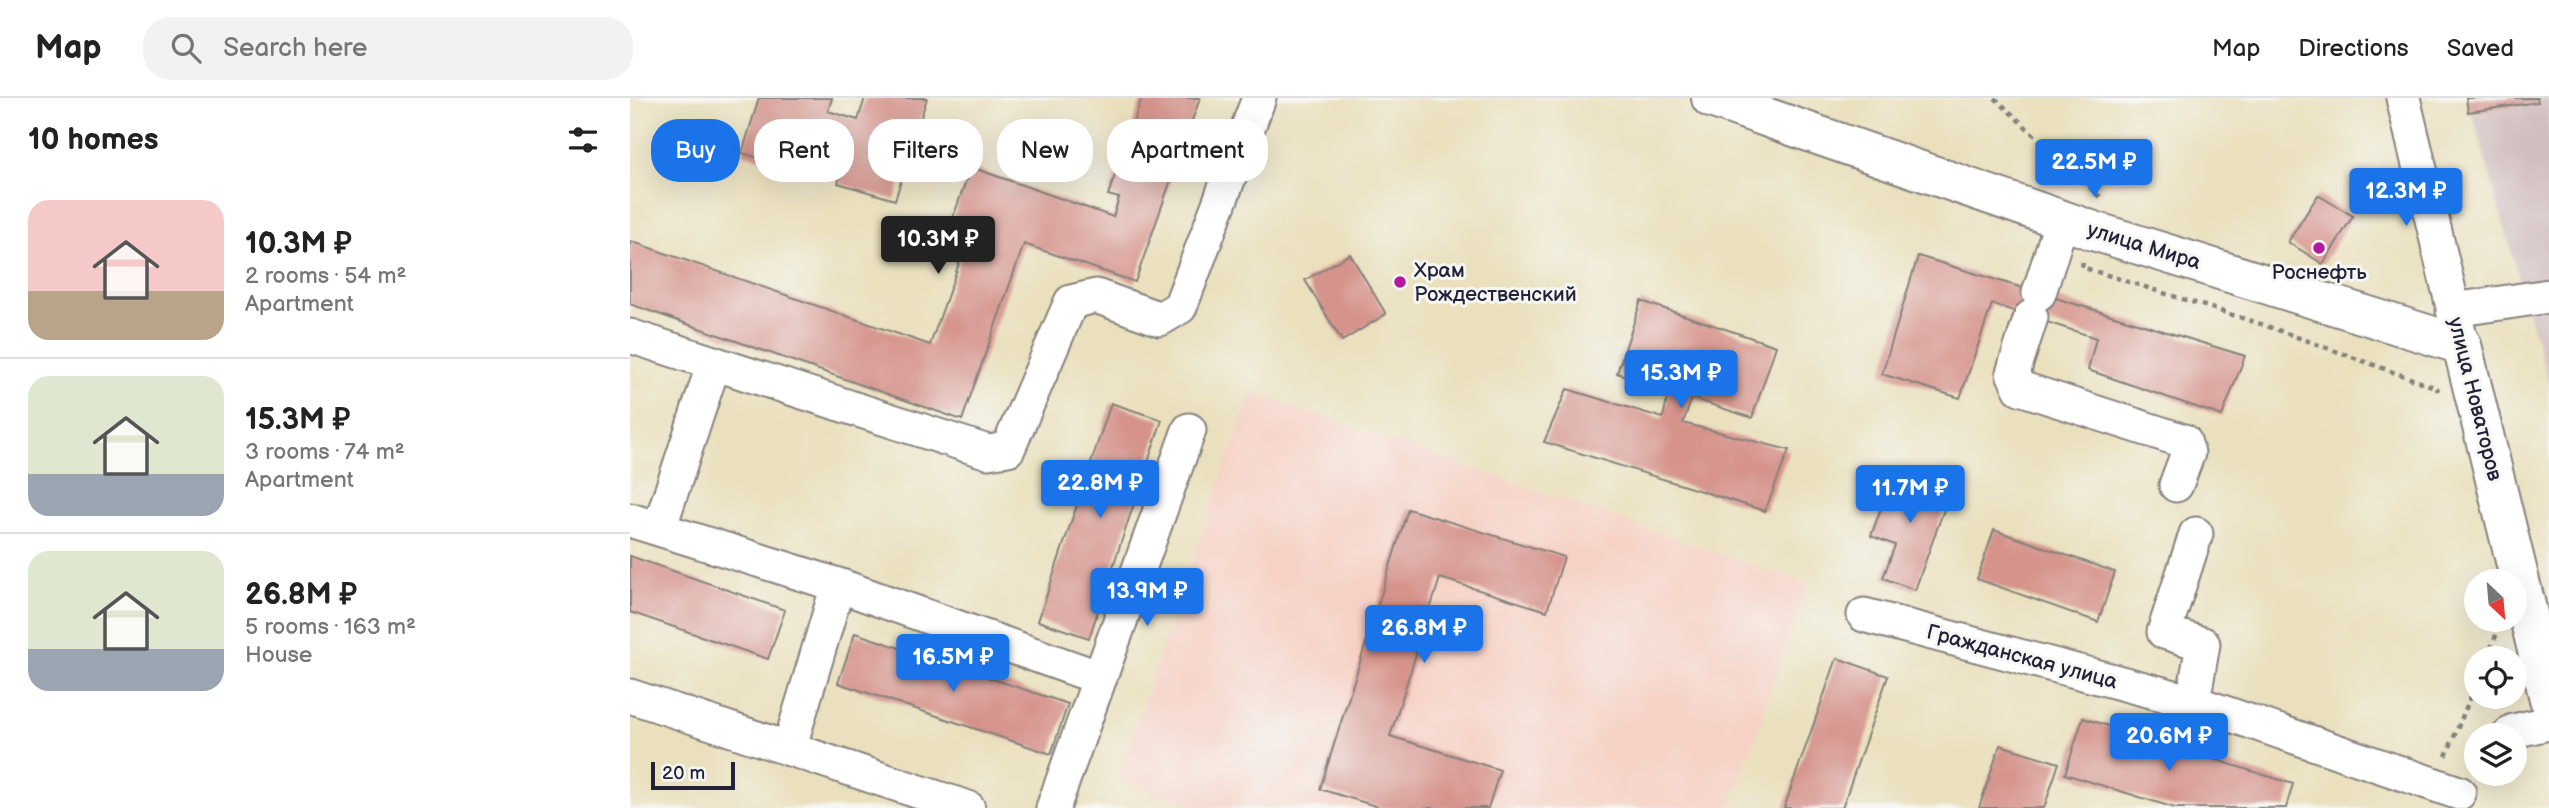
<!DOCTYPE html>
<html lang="en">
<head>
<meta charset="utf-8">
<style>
	:root { --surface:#fff; --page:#f2f2f2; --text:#222; --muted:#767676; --line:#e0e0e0; --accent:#1a73e8 }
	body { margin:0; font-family:"Balsamiq Sans",sans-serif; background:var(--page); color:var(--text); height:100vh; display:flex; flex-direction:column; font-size:26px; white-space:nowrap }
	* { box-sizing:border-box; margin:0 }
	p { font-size:23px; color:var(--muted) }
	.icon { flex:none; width:38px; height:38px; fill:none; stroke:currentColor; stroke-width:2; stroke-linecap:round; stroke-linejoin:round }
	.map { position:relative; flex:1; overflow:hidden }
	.side { display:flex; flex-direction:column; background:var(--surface); width:630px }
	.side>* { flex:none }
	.banner { position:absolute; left:21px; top:21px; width:665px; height:63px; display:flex; gap:14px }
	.needle { width:46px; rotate:154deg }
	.tools { position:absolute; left:1834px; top:471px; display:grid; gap:14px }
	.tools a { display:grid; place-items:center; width:63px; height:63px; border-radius:50%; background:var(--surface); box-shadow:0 7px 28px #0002; font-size:35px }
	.scale { position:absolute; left:21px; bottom:18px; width:84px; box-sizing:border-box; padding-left:7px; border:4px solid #22223b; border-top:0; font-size:19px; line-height:24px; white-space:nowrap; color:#22223b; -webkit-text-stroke:5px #f6f6f2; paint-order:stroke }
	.price { position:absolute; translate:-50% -60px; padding:0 16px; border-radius:7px; background:var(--accent); color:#fff; font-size:23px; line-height:46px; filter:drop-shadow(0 2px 4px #0008) }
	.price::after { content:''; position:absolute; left:50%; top:42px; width:21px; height:16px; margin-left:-10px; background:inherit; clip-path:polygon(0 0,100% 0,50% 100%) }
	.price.on { background:#222; color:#fff }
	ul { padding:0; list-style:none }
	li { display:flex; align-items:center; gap:21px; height:175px; padding:0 28px }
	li+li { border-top:2px solid var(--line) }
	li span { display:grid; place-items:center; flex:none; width:196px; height:140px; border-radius:21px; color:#555 }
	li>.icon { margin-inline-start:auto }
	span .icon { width:84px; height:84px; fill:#fffc; stroke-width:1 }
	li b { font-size:30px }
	h2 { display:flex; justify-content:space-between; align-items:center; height:84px; padding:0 28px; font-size:30px }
	.tag { padding:0 24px; border-radius:28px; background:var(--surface); box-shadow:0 7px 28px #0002; font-size:24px; line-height:63px }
	.tag.on { background:var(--accent); color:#fff }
	header { display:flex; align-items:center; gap:42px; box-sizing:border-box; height:98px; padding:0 35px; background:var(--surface); border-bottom:2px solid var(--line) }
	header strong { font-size:33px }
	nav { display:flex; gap:38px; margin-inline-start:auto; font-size:24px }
	.search { width:490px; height:63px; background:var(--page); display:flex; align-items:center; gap:18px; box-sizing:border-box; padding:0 24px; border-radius:28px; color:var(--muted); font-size:26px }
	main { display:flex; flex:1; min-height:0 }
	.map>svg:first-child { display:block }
	.built { fill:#f6d1c5 }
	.industrial { fill:#d1bfbf }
	.building { fill:#d5938b }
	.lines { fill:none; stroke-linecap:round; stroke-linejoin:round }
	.minor-casing { stroke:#86817c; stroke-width:37 }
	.major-casing { stroke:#86817c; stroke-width:42 }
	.path { stroke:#86817c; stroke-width:4.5; stroke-dasharray:5 5; stroke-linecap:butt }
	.minor { stroke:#fff; stroke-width:33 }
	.major { stroke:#fff; stroke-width:38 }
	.poi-dot { fill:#b5179e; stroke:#f6f6f2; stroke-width:2.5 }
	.labels { text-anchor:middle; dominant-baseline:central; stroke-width:6; stroke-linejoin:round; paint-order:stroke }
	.street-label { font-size:21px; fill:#22223b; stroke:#f6f6f2 }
	.poi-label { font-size:21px; fill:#22223b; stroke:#f6f6f2; text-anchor:start }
</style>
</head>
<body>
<header>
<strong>Map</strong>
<div class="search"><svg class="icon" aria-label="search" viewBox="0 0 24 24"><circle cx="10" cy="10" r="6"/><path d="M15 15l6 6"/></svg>Search here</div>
<nav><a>Map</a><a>Directions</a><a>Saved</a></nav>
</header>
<main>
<section class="side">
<h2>10 homes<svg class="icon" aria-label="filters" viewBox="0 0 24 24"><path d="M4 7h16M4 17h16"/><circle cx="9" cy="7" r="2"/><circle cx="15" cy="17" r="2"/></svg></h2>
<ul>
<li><span style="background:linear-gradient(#f6c9c9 65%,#b9a48a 0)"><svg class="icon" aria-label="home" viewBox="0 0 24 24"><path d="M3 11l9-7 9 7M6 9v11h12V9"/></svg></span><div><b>10.3M ₽</b><p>2 rooms · 54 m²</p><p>Apartment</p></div></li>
<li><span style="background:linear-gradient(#dfe7d0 70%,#9aa5b1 0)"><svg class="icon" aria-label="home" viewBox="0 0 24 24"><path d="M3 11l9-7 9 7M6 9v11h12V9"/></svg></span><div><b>15.3M ₽</b><p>3 rooms · 74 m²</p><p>Apartment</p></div></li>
<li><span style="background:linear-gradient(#dfe7d0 70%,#9aa5b1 0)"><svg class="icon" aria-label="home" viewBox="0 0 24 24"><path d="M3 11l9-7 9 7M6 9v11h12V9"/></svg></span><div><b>26.8M ₽</b><p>5 rooms · 163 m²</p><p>House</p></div></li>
</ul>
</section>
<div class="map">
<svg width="1919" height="710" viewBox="0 0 1919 710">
	<rect width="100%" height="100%" fill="#f6f6f2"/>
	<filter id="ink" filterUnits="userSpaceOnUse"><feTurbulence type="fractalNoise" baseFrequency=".0143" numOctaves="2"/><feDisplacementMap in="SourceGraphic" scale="14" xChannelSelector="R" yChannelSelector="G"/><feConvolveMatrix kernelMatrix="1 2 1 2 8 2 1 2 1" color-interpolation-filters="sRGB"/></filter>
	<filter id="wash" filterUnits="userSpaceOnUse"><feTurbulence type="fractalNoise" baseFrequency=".00686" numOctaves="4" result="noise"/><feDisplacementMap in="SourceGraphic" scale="28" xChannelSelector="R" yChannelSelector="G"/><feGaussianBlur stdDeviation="1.57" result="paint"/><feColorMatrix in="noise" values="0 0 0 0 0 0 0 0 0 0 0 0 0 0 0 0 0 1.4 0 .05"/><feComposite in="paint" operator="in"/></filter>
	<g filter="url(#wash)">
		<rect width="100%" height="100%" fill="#eae0bd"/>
		<!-- built -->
		<path class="built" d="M621 294 1178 486 1100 710H569L487 682Z"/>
		<!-- industrial -->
		<path class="industrial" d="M1838 0H1919V288Z"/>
		<g id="blocks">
			<!-- building -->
			<path class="building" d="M129 0H202L198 13 228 22 235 0H297L265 102 208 85 222 41 192 32 178 75 112 55Z
				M512 0H570L505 184 394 146 332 322 0 206V143L300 247 343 126 323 119 341 69 483 119 489 100 478 97Z
				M1836 0H1907L1908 4 1838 14Z
				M1688 97 1723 118 1693 166 1658 144Z
				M720 156 756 216 712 243 675 182Z
				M1288 158 1615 258 1592 318 1458 272 1466 240 1362 206 1330 300 1252 276Z
				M1011 203 1146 248 1122 320 1062 300 1053 325 1159 352 1135 413 914 344 937 291 1033 320 1039 292 987 275Z
				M481 305 532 322 459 540 408 523Z
				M1265 372 1321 392 1285 492 1253 480 1265 447 1241 438Z
				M778 411 934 459 917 513 810 480 760 638 870 672 858 710H752L690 691Z
				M1364 432 1485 474 1468 524 1347 481Z
				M0 458 155 512 138 561 0 514Z
				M225 535 438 606 421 656 208 585Z
				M1207 560 1258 578 1212 710H1154Z
				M1453 620 1663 686 1656 710H1545L1435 676Z
				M1370 647 1429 665 1414 710H1349Z"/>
		</g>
	</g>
	<g filter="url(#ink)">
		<use href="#blocks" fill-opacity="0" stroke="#86817c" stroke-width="2"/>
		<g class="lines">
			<!-- minor casing -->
			<g class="minor-casing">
				<path id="minor" d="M1773 0 1832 247
					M1409 195 1432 122
					M1823 212 1919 198
					M1401 219 1383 275 1390 290 1554 343 1558 355 1546 387
					M0 238 358 354 378 351 441 204 466 198 530 221 550 209 629 0
					M0 422 208 487 470 580
					M29 431 84 265
					M1234 517 1563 604 1829 695
					M0 598 338 710
					M1563 604 1573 546 1534 534 1566 436
					M1879 637 1883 633 1919 625
					M159 651 208 487
					M423 710 559 332"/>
			</g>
			<!-- major casing -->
			<g class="major-casing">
				<path id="major" d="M1081 0 1464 133 1832 247 1919 601"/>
			</g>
			<!-- path -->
			<path class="path" d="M1365 0 1470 99
				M1453 164 1452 169 1634 227 1807 290 1808 293
				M1857 560 1867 535
				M1816 658 1846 586"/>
			<!-- minor -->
			<use href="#minor" class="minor"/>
			<!-- major -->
			<use href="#major" class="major"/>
		</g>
	</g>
	<!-- markers -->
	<g class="poi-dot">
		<circle cx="1689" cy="150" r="7"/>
		<circle cx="770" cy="184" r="7"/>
	</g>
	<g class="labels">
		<!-- street labels -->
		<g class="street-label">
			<text transform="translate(1514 148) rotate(17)">улица Мира</text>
			<text transform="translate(1845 301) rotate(76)">улица Новаторов</text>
			<text transform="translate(1392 559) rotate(15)">Гражданская улица</text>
		</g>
		<!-- poi labels -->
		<g class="poi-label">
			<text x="784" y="172">Храм<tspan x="784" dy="24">Рождественский</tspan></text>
			<text x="1689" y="174" text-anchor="middle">Роснефть</text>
		</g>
	</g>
</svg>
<div class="tools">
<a><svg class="needle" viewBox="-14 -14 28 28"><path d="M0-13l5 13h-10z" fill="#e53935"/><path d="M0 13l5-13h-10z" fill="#767676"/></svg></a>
<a><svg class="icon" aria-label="locate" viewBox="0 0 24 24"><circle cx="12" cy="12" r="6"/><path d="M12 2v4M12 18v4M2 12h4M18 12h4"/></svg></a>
<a><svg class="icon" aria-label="layers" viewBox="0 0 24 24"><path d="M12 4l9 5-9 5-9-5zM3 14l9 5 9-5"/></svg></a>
</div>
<div class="scale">20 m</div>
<b class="price" style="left:1464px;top:101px">22.5M ₽</b>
<b class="price" style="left:1776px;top:130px">12.3M ₽</b>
<b class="price on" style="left:308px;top:178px">10.3M ₽</b>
<b class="price" style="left:1051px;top:312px">15.3M ₽</b>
<b class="price" style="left:470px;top:422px">22.8M ₽</b>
<b class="price" style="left:1280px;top:427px">11.7M ₽</b>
<b class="price" style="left:517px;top:530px">13.9M ₽</b>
<b class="price" style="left:794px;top:567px">26.8M ₽</b>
<b class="price" style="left:323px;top:596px">16.5M ₽</b>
<b class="price" style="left:1539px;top:675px">20.6M ₽</b>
<div class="banner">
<a class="tag on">Buy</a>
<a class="tag">Rent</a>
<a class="tag">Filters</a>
<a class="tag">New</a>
<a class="tag">Apartment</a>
</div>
</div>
</main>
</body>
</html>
